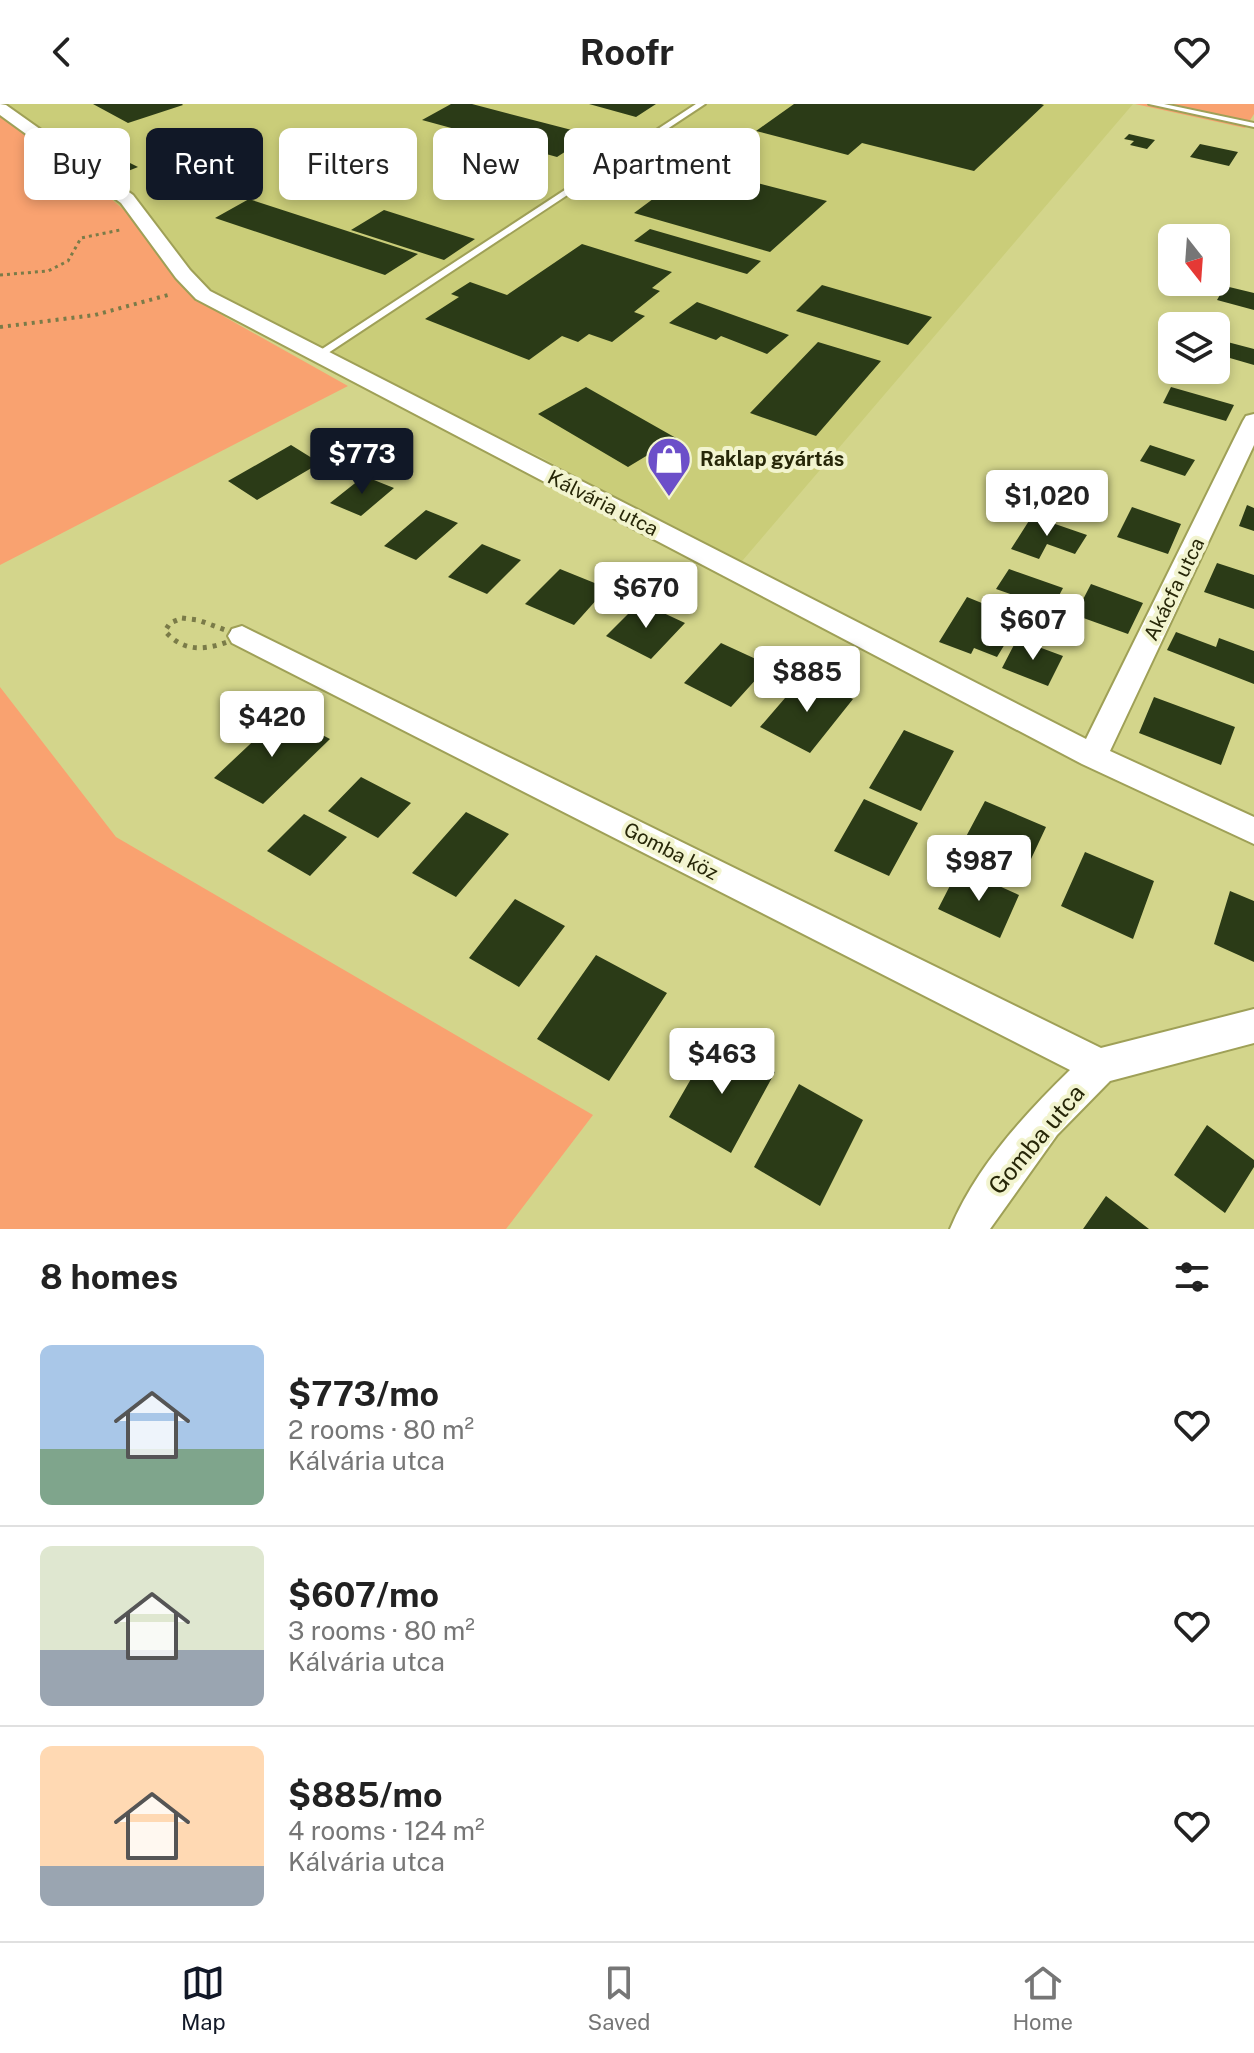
<!DOCTYPE html>
<html lang="en">
<head>
<meta charset="utf-8">
<style>
	:root { --surface:#fff; --page:#f2f2f2; --text:#222; --muted:#767676; --line:#e0e0e0; --accent:#111827 }
	body { margin:0; font-family:"Public Sans",sans-serif; background:var(--page); color:var(--text); height:100vh; display:flex; flex-direction:column; font-size:30px; white-space:nowrap }
	* { box-sizing:border-box; margin:0 }
	p { font-size:26px; color:var(--muted) }
	.icon { flex:none; width:44px; height:44px; fill:none; stroke:currentColor; stroke-width:2; stroke-linecap:round; stroke-linejoin:round }
	.map { position:relative; height:1125px; overflow:hidden }
	.side { display:flex; flex-direction:column; background:var(--surface); flex:1 }
	.side>* { flex:none }
	.guide { position:absolute; left:24px; top:24px; width:800px; height:72px; display:flex; gap:16px }
	.needle { width:52px; rotate:163deg }
	.buttons { position:absolute; left:1158px; top:120px; display:grid; gap:16px }
	.buttons a { display:grid; place-items:center; width:72px; height:72px; border-radius:12px; background:var(--surface); box-shadow:0 4px 12px #0003; font-size:40px }
	.price { position:absolute; translate:-50% -68px; padding:0 18px; border-radius:8px; background:#fff; color:#222; font-size:26px; line-height:52px; filter:drop-shadow(0 2px 4px #0008) }
	.price::after { content:''; position:absolute; left:50%; top:48px; width:24px; height:18px; margin-left:-12px; background:inherit; clip-path:polygon(0 0,100% 0,50% 100%) }
	.price.current { background:var(--accent); color:#fff }
	ul { padding:0; list-style:none }
	li { display:flex; align-items:center; gap:24px; height:200px; padding:0 40px }
	li+li { border-top:2px solid var(--line) }
	li span { display:grid; place-items:center; flex:none; width:224px; height:160px; border-radius:12px; color:#555 }
	li>.icon { margin-inline-start:auto }
	span .icon { width:96px; height:96px; fill:#fffc; stroke-width:1 }
	li b { font-size:34px }
	h2 { display:flex; justify-content:space-between; align-items:center; height:96px; padding:0 40px; font-size:34px }
	.chip { padding:0 28px; border-radius:12px; background:var(--surface); box-shadow:0 4px 12px #0003; font-size:28px; line-height:72px }
	.chip.current { background:var(--accent); color:#fff }
	header { display:flex; justify-content:space-between; align-items:center; height:104px; padding:0 40px; background:var(--surface); font-size:36px; font-weight:700 }
	.tab-bar { display:flex; justify-content:space-around; align-items:center; height:112px; border-top:2px solid var(--line); background:var(--surface); font-size:22px; color:var(--muted) }
	.tab-bar a { display:grid; justify-items:center; gap:4px }
	.tab-bar .current { color:var(--accent) }
	.map>svg:first-child { display:block }
	.built { fill:#cacd79 }
	.green { fill:#f9a270 }
	.building { fill:#2b3b17 }
	.lines { fill:none; stroke-linecap:round; stroke-linejoin:round }
	.service-casing { stroke:#9fa057; stroke-width:4 }
	.minor-casing { stroke:#9fa057; stroke-width:4 }
	.path-far2 { stroke:#7a7b48; stroke-width:3; stroke-dasharray:3 4; stroke-linecap:butt }
	.path-far1 { stroke:#7a7b48; stroke-width:4; stroke-dasharray:3 5; stroke-linecap:butt }
	.path { stroke:#7a7b48; stroke-width:5; stroke-dasharray:4 6; stroke-linecap:butt }
	.service { fill:#fff; fill-rule:evenodd }
	.minor { fill:#fff; fill-rule:evenodd }
	.labels { text-anchor:middle; dominant-baseline:central; stroke-width:8; stroke-linejoin:round; paint-order:stroke }
	.poi-label { font-size:20px; font-weight:bold; fill:#272708; stroke:#f2f4cf; text-anchor:start }
	.street-label { font-size:20px; fill:#272708; stroke:#f2f4cf }
	.near-street-label { font-size:24px; fill:#272708; stroke:#f2f4cf }
</style>
</head>
<body>
<header><svg class="icon" aria-label="back" viewBox="0 0 24 24"><path d="M15 5l-7 7 7 7"/></svg>Roofr<svg class="icon" aria-label="heart" viewBox="0 0 24 24"><path d="M12 20l-8-8c-3-5 5-10 8-4 3-6 11-1 8 4z"/></svg></header>
<div class="map">
<svg width="1254" height="1125" viewBox="0 0 1254 1125">
	<rect width="100%" height="100%" fill="#d3d58b"/>
	<!-- built -->
	<path class="built" d="M0 0H1133L737 463 541 353 268 220 225 213 191 187 0 11Z"/>
	<!-- green -->
	<path class="green" d="M1135 0H1254V10L1245 24Z
		M0 11 74 63 138 118 191 187 225 213 348 282 0 461Z
		M0 583 116 733 593 1011 506 1125H0Z"/>
	<!-- building -->
	<path class="building" d="M93 0H182L183 1 128 19Z
		M451 0H472L591 31 557 53 422 16Z
		M589 0H656L636 13Z
		M794 0H1041L1044 1 974 67 862 39 848 51 756 27Z
		M1129 30 1155 36 1147 45 1130 41 1134 37 1124 35Z
		M617 39 634 44 596 69 578 64Z
		M1200 40 1238 48 1229 62 1190 53Z
		M119 54 130 59 138 63 123 69 104 60Z
		M696 63 827 97 770 148 634 109Z
		M249 95 418 150 385 171 215 114Z
		M384 106 475 135 444 156 351 126Z
		M650 125 761 157 747 170 634 137Z
		M582 140 672 168 652 184 660 187 634 208 645 212 612 238 589 230 578 238 562 232 529 256 425 215 459 193 451 190 470 178 507 191Z
		M822 181 932 213 908 241 796 207Z
		M1225 182 1254 189V206L1217 196Z
		M697 198 789 231 767 250 721 232 716 236 669 219Z
		M1216 235 1254 245V261L1216 250Z
		M818 238 881 257 816 332 750 309Z
		M586 283 676 334 628 363 538 310Z
		M1171 283 1234 301 1226 317 1163 299Z
		M291 341 320 359 257 396 228 377Z
		M1150 341 1195 356 1185 372 1140 357Z
		M364 372 394 384 361 412 330 399Z
		M1247 401 1254 404V427L1239 422Z
		M1132 403 1181 420 1168 450 1117 433Z
		M426 406 458 419 416 456 384 442Z
		M1032 412 1087 431 1075 450 1047 440 1039 455 1011 445Z
		M482 440 521 456 487 490 448 473Z
		M1217 459 1254 471V505L1204 488Z
		M560 465 607 484 574 521 525 500Z
		M1009 465 1063 484 1052 505 996 485Z
		M1091 480 1143 499 1128 530 1075 511Z
		M967 493 999 506 990 522 1011 530 997 553 974 544 971 550 939 538Z
		M640 498 685 519 651 555 606 532Z
		M1176 528 1216 543 1219 534 1254 547V580L1167 546Z
		M1017 535 1063 552 1048 582 1002 564Z
		M721 539 769 561 731 603 684 579Z
		M804 572 853 595 810 649 760 623Z
		M1154 593 1235 623 1221 661 1139 629Z
		M282 610 330 635 263 700 214 674Z
		M904 626 954 647 921 707 869 684Z
		M361 673 411 699 378 734 328 707Z
		M864 695 918 719 889 772 834 747Z
		M985 697 1046 723 1024 770 961 742Z
		M466 708 509 730 456 793 412 769Z
		M304 710 347 733 310 772 267 747Z
		M1085 748 1154 777 1133 835 1061 802Z
		M959 764 1019 791 1000 834 938 805Z
		M1230 787 1254 797V858L1214 840Z
		M515 795 565 822 519 883 469 854Z
		M596 851 667 889 609 977 537 935Z
		M714 935 775 968 731 1049 669 1013Z
		M799 980 863 1016 820 1102 754 1063Z
		M1207 1021 1254 1056V1063L1225 1109 1174 1071Z
		M1106 1092 1149 1125H1083Z"/>
	<g class="lines">
		<!-- service casing -->
		<g class="service-casing">
			<path id="service" d="M696 0H705L322 253 318 254 313 251Z
				M1149 0H1164L1254 19V23Z"/>
		</g>
		<!-- minor casing -->
		<g class="minor-casing">
			<path id="minor" d="M0 0 6 1 133 91 190 166 210 187 1086 635 1243 317 1246 312 1254 310V341L1110 647 1254 713V740L1082 660 196 195 176 174 121 99 0 11Z
				M242 522 1101 944 1254 905V939L1110 977 1057 1031 990 1125H950C975 1064 1023 1012 1070 966L232 539 228 532 232 525Z"/>
		</g>
		<!-- path-far2 -->
		<path class="path-far2" d="M0 171 48 167 68 157 81 134 120 126"/>
		<!-- path-far1 -->
		<path class="path-far1" d="M0 223 95 211 168 191"/>
		<!-- path -->
		<path class="path" d="M182 514 198 516 242 532C214 544 187 553 165 527L170 519Z"/>
		<!-- service -->
		<use href="#service" class="service"/>
		<!-- minor -->
		<use href="#minor" class="minor"/>
	</g>
	<!-- icons -->
	<defs>
		<g id="shop-pin" transform="scale(2.3)"><path d="M0 17L-7.5 6A9.5 9.5 0 1 1 7.5 6Z" fill="#6c4fc9" stroke="#f2f4cf"/><path d="M-5-2.5h2.3a2.7 3.5 0 0 1 5.4 0H5L5.5 6h-11ZM-1.5-2.5h3a1.5 2.3 0 0 0-3 0Z" fill="#fff"/></g>
	</defs>
	<g fill-rule="evenodd">
		<use href="#shop-pin" x="669" y="355"/>
	</g>
	<g class="labels">
		<!-- poi labels -->
		<g class="poi-label">
			<text x="700" y="355">Raklap gyártás</text>
		</g>
		<!-- street labels -->
		<g class="street-label">
			<text transform="translate(603 399) rotate(27)">Kálvária utca</text>
			<text transform="translate(1174 485) rotate(-64)">Akácfa utca</text>
			<text transform="translate(671 747) rotate(27)">Gomba köz</text>
		</g>
		<!-- near-street labels -->
		<g class="near-street-label">
			<text transform="translate(1036 1035) rotate(-50)">Gomba utca</text>
		</g>
	</g>
</svg>
<div class="buttons">
<a><svg class="needle" viewBox="-14 -14 28 28"><path d="M0-13l5 13h-10z" fill="#e53935"/><path d="M0 13l5-13h-10z" fill="#767676"/></svg></a>
<a><svg class="icon" aria-label="layers" viewBox="0 0 24 24"><path d="M12 4l9 5-9 5-9-5zM3 14l9 5 9-5"/></svg></a>
</div>
<b class="price current" style="left:362px;top:392px">$773</b>
<b class="price" style="left:1047px;top:434px">$1,020</b>
<b class="price" style="left:646px;top:526px">$670</b>
<b class="price" style="left:1033px;top:558px">$607</b>
<b class="price" style="left:807px;top:610px">$885</b>
<b class="price" style="left:272px;top:655px">$420</b>
<b class="price" style="left:979px;top:799px">$987</b>
<b class="price" style="left:722px;top:992px">$463</b>
<div class="guide">
<a class="chip">Buy</a>
<a class="chip current">Rent</a>
<a class="chip">Filters</a>
<a class="chip">New</a>
<a class="chip">Apartment</a>
</div>
</div>
<section class="side">
<h2>8 homes<svg class="icon" aria-label="filters" viewBox="0 0 24 24"><path d="M4 7h16M4 17h16"/><circle cx="9" cy="7" r="2"/><circle cx="15" cy="17" r="2"/></svg></h2>
<ul>
<li><span style="background:linear-gradient(#a9c7e8 65%,#7fa58c 0)"><svg class="icon" aria-label="home" viewBox="0 0 24 24"><path d="M3 11l9-7 9 7M6 9v11h12V9"/></svg></span><div><b>$773/mo</b><p>2 rooms · 80 m²</p><p>Kálvária utca</p></div><svg class="icon" aria-label="heart" viewBox="0 0 24 24"><path d="M12 20l-8-8c-3-5 5-10 8-4 3-6 11-1 8 4z"/></svg></li>
<li><span style="background:linear-gradient(#dfe7d0 65%,#9aa5b1 0)"><svg class="icon" aria-label="home" viewBox="0 0 24 24"><path d="M3 11l9-7 9 7M6 9v11h12V9"/></svg></span><div><b>$607/mo</b><p>3 rooms · 80 m²</p><p>Kálvária utca</p></div><svg class="icon" aria-label="heart" viewBox="0 0 24 24"><path d="M12 20l-8-8c-3-5 5-10 8-4 3-6 11-1 8 4z"/></svg></li>
<li><span style="background:linear-gradient(#ffd9b3 75%,#9aa5b1 0)"><svg class="icon" aria-label="home" viewBox="0 0 24 24"><path d="M3 11l9-7 9 7M6 9v11h12V9"/></svg></span><div><b>$885/mo</b><p>4 rooms · 124 m²</p><p>Kálvária utca</p></div><svg class="icon" aria-label="heart" viewBox="0 0 24 24"><path d="M12 20l-8-8c-3-5 5-10 8-4 3-6 11-1 8 4z"/></svg></li>
</ul>
</section>
<nav class="tab-bar">
<a class="current"><svg class="icon" aria-label="map" viewBox="0 0 24 24"><path d="M3 6l6-2 6 2 6-2v14l-6 2-6-2-6 2zM9 4v14M15 6v14"/></svg>Map</a>
<a><svg class="icon" aria-label="saved" viewBox="0 0 24 24"><path d="M7 4h10v16l-5-4-5 4z"/></svg>Saved</a>
<a><svg class="icon" aria-label="home" viewBox="0 0 24 24"><path d="M3 11l9-7 9 7M6 9v11h12V9"/></svg>Home</a>
</nav>
</body>
</html>
